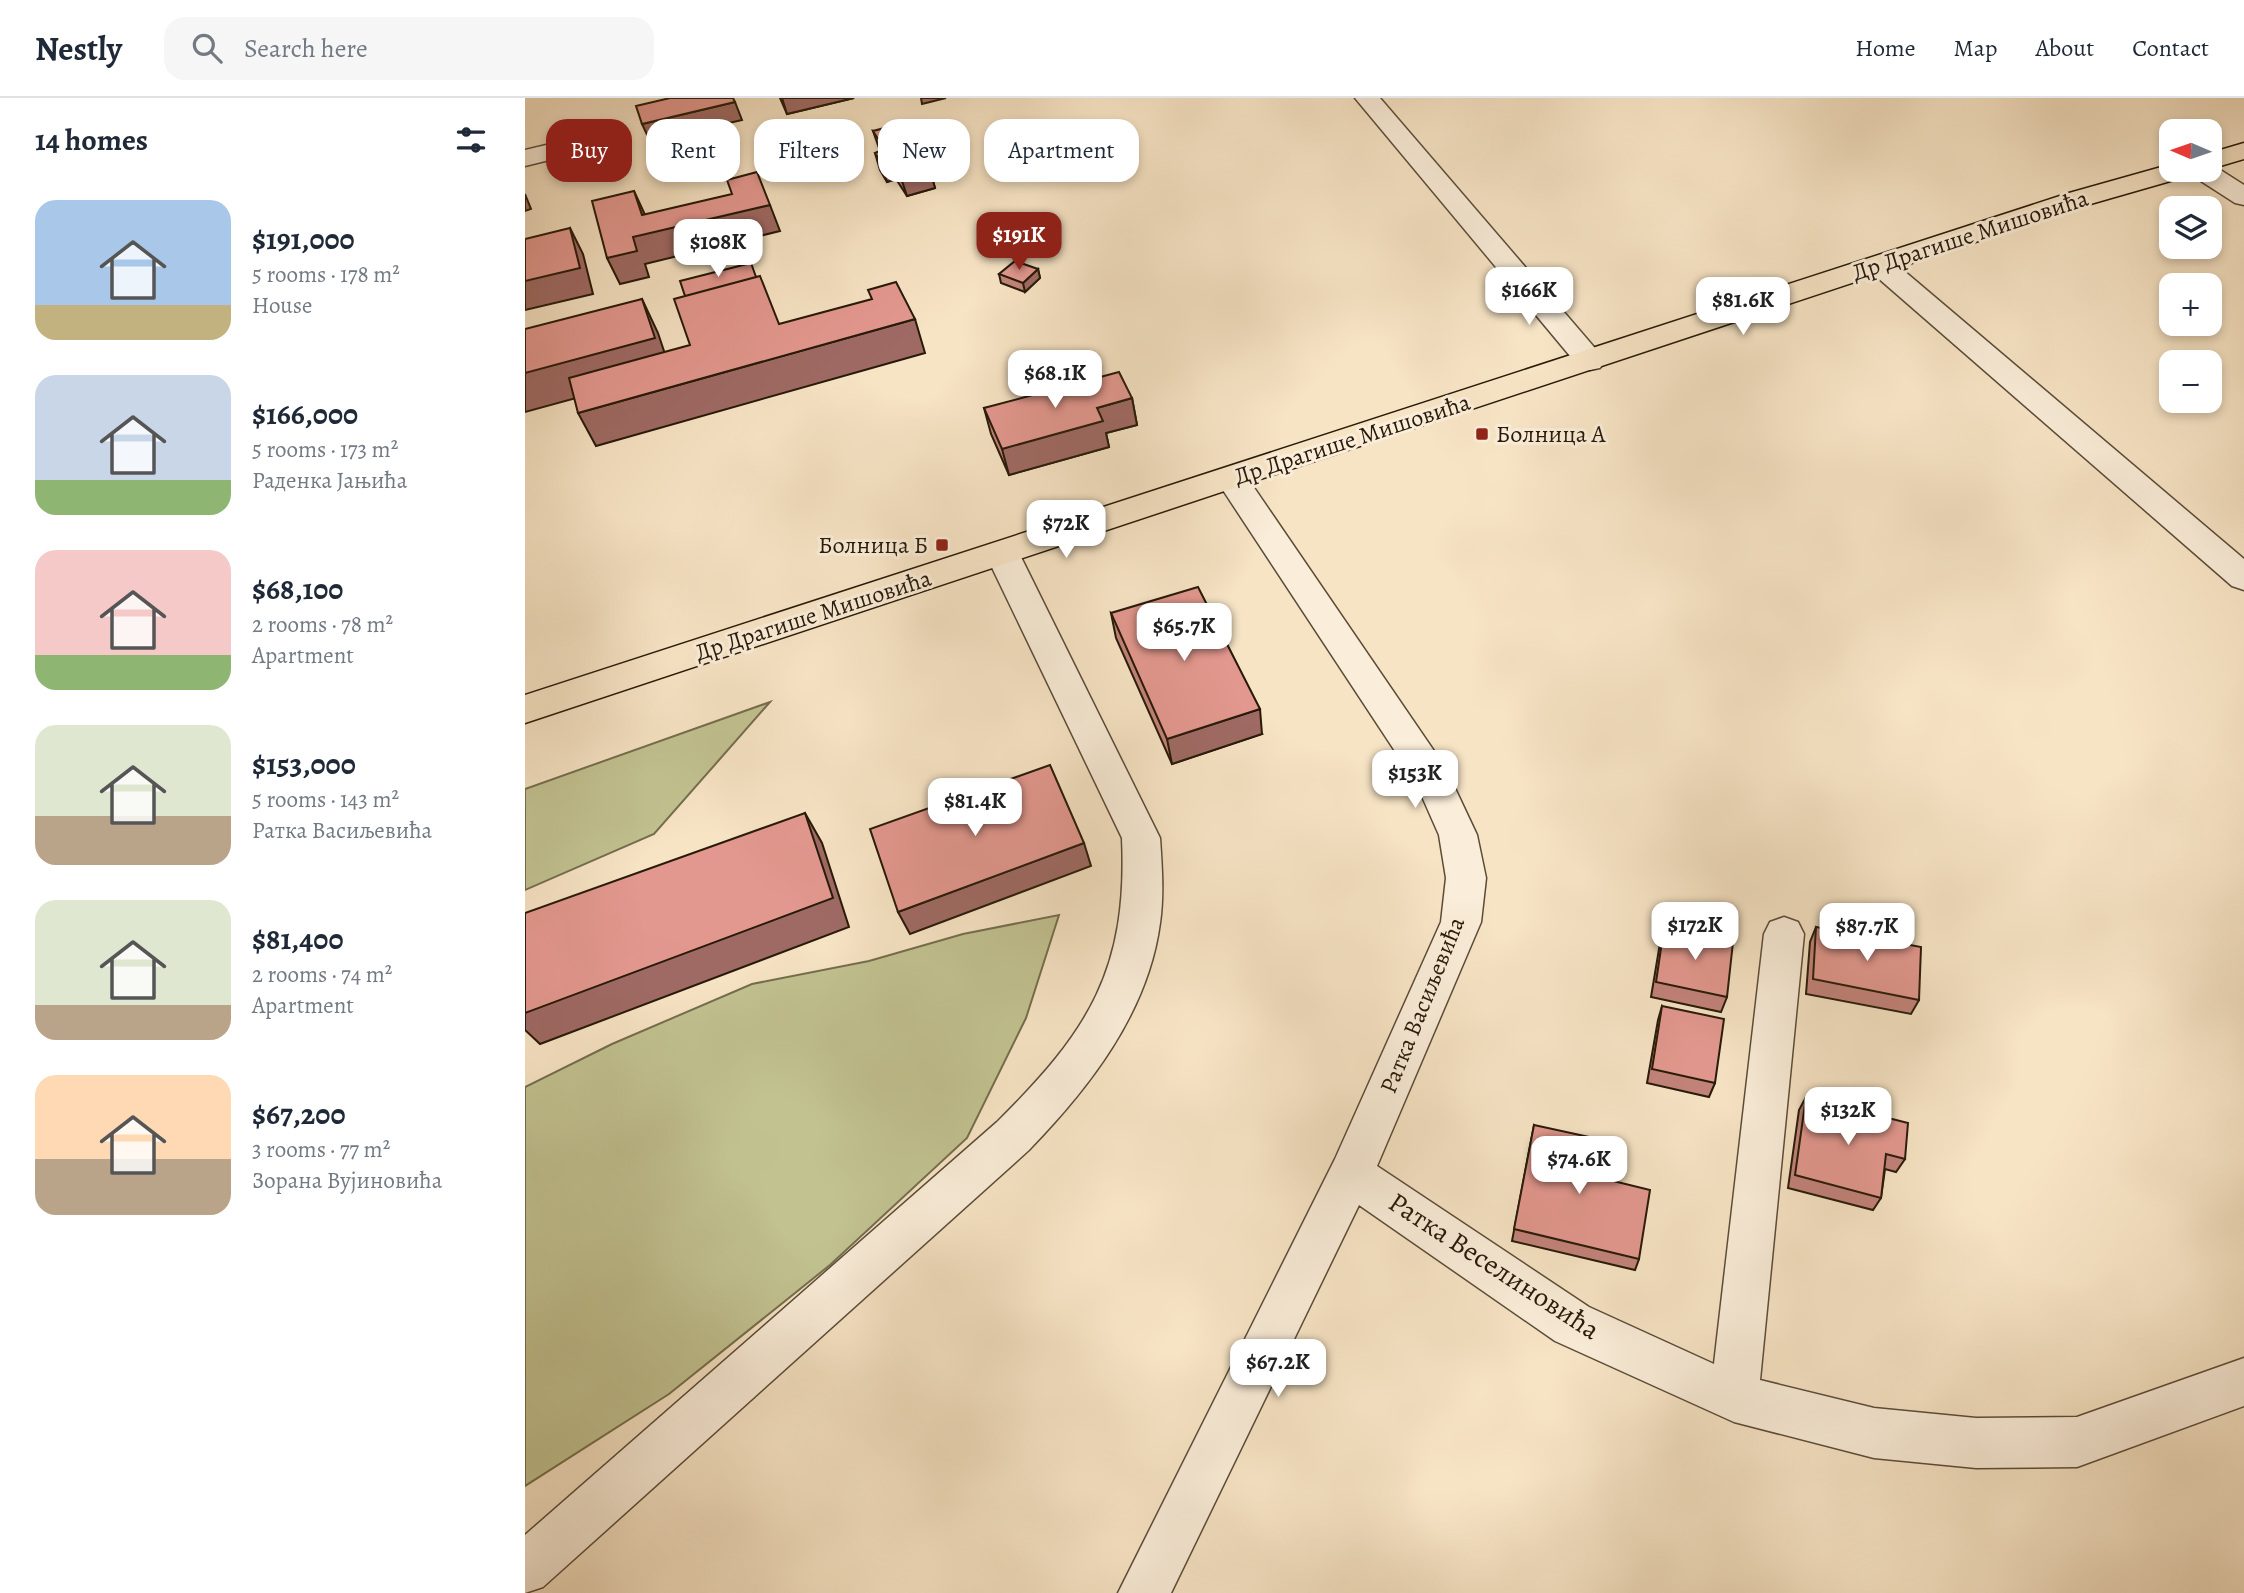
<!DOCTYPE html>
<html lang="en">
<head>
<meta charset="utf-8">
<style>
	:root { --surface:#fff; --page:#f6f6f7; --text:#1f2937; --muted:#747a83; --line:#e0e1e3; --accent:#8f2418 }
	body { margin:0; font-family:Alegreya,serif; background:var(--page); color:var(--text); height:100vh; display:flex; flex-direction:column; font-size:26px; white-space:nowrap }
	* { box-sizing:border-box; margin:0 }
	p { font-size:23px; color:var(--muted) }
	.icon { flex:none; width:38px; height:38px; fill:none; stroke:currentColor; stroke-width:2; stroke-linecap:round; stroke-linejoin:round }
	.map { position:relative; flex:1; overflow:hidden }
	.panel { display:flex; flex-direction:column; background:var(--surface); width:525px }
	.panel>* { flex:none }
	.top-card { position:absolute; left:21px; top:21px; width:665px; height:63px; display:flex; gap:14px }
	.needle { width:46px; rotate:272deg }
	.controls { position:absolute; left:1634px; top:21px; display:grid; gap:14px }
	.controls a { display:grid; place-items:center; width:63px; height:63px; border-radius:14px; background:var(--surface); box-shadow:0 4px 10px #0003; font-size:35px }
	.price { position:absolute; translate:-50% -60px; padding:0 16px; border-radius:14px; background:#fff; color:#222; font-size:23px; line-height:46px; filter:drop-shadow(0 2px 4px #0008) }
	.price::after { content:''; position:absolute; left:50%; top:42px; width:21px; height:16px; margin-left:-10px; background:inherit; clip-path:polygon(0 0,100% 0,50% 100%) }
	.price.selected { background:var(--accent); color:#fff }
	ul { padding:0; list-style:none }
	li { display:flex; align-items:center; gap:21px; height:175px; padding:0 35px }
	li span { display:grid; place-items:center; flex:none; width:196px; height:140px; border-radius:21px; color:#555 }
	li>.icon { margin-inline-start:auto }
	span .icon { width:84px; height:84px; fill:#fffc; stroke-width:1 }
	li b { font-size:30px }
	h2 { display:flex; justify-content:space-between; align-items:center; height:84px; padding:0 35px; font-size:30px }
	.chip { padding:0 24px; border-radius:21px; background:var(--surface); box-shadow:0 4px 10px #0003; font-size:24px; line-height:63px }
	.chip.selected { background:var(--accent); color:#fff }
	header { display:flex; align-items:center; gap:42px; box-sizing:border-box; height:98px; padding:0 35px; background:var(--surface); border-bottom:2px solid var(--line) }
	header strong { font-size:33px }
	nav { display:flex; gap:38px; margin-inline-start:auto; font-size:24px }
	.search { width:490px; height:63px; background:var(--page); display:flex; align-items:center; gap:18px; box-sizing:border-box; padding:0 24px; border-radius:21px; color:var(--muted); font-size:26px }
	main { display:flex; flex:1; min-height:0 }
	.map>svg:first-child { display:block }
	.green { fill:#c2c291; stroke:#746e4d; stroke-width:2 }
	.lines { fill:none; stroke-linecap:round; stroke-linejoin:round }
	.minor-casing { stroke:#5b4c38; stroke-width:3 }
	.major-casing { stroke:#271a09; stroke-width:3 }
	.minor { fill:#faedd9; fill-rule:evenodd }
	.major { fill:#f7e4c5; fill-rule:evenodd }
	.wall { fill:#c3837b; stroke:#271a09; stroke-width:2 }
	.shaded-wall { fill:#9f6a64; stroke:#271a09; stroke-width:2 }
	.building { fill:#e3988f; stroke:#271a09; stroke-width:2 }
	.poi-dot { fill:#8f2418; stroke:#faedd9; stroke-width:2.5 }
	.labels { text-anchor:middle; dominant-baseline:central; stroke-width:6; stroke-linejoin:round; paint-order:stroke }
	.street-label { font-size:24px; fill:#271a09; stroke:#faedd9 }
	.poi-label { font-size:24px; fill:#271a09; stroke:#faedd9; text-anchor:start }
	.near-street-label { font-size:28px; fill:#271a09; stroke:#faedd9 }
</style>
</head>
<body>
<header>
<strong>Nestly</strong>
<div class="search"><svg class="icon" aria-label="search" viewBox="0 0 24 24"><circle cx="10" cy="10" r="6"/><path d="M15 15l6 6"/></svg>Search here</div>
<nav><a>Home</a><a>Map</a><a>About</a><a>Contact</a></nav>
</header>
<main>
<section class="panel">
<h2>14 homes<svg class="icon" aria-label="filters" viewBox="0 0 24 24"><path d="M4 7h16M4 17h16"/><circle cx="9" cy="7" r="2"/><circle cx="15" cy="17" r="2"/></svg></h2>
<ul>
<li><span style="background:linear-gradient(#a9c7e8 75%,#c2b280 0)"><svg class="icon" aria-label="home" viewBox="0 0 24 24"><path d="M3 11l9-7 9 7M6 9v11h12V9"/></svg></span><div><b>$191,000</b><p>5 rooms · 178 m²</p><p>House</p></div></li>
<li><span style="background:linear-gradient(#c9d6e8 75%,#8fb573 0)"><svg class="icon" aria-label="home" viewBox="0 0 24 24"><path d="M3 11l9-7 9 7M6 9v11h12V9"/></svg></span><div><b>$166,000</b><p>5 rooms · 173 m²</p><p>Раденка Јањића</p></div></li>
<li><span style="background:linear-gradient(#f6c9c9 75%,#8fb573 0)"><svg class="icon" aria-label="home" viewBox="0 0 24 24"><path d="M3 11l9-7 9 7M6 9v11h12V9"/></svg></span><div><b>$68,100</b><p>2 rooms · 78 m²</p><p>Apartment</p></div></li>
<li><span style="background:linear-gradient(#dfe7d0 65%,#b9a48a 0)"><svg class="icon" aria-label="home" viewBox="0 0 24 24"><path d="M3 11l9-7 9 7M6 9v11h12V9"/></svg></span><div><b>$153,000</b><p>5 rooms · 143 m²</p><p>Ратка Васиљевића</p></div></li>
<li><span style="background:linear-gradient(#dfe7d0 75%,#b9a48a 0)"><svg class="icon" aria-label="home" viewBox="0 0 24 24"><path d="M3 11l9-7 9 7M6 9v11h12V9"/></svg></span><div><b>$81,400</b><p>2 rooms · 74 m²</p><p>Apartment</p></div></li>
<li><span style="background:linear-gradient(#ffd9b3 60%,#b9a48a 0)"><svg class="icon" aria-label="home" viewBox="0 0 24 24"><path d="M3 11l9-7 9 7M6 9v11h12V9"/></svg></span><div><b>$67,200</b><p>3 rooms · 77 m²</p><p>Зорана Вујиновића</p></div></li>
</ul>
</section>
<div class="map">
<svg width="1719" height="1495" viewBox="0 0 1719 1495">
	<rect width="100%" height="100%" fill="#f7e4c5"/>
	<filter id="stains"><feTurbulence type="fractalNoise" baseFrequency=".00286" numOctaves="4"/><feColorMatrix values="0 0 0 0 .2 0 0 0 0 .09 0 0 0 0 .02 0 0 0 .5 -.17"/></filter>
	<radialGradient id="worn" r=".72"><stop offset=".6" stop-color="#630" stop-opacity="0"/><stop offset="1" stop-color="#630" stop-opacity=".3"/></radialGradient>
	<!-- green -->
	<path class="green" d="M245 604 129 736 0 792V691Z
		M534 817 501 920 442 1040 305 1167 144 1296 0 1388V989L87 946 227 886 344 863 438 836Z"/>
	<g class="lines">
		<!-- minor casing -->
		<g class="minor-casing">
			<path id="minor" d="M830 0H855L1075 256 1080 263 1075 270 1065 272 1055 270Z
				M76 34 85 37 89 42 85 47 0 68V52Z
				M1686 66 1719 87V107L1710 105 1668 78 1664 72H1685Z
				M1355 159 1365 161 1719 461V492L1707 488 1345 173 1341 167 1345 161Z
				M706 369 717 372 920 669 952 737 961 780 956 824 852 1068 1064 1209 1189 1266 1239 836 1245 824 1259 819 1273 824 1279 836 1235 1282 1349 1310 1451 1320 1552 1319 1719 1260V1308L1552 1369 1451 1370 1349 1360 1209 1324 1030 1243 834 1107 646 1495H593L810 1061 916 824 921 780 914 737 891 685 690 380 695 372Z
				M477 443 489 447 494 455 635 740C637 769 639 797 635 825 623 915 564 990 504 1052L18 1489 0 1495V1437L472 1024C564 933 603 872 597 740L460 455 465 447Z"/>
		</g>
		<!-- major casing -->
		<g class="major-casing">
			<path id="major" d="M1719 45V61L1685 71V55Z
				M1647 66V72H1667L1663 78 1562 107 0 625V597L1544 95Z"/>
		</g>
		<!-- minor -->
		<use href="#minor" class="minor"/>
		<!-- major -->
		<use href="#major" class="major"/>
	</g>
	<!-- wall -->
	<path class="wall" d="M255 0H329L262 16Z
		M348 33 429 73 407 79 410 90 382 98 371 81 362 84 355 72 350 55 355 53Z
		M513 171 515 180 500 194 476 185 474 176Z
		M607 300 612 327 581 335 584 349 484 377 466 336 459 310Z
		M586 515 737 636 647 666 591 540Z
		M1291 829 1394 902 1386 916 1281 896 1285 844Z
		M1139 830 1202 899 1196 914 1126 899 1135 845Z
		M1137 908 1190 985 1184 999 1122 985 1133 922Z
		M1281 999 1380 1061 1371 1074 1360 1071 1356 1100 1348 1112 1263 1090 1274 1012Z
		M1009 1027 1072 1079 1114 1161 1110 1172 987 1143Z"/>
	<!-- shaded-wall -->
	<path class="shaded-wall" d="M257 0H329L262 16Z
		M396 0H421L397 6Z
		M210 4 217 22 125 43 117 26Z
		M424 56 429 73 407 79 410 90 382 98 376 80 399 62Z
		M366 63 371 81 362 84 357 66Z
		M109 93 121 119 245 107 255 133 120 166 124 179 95 186 82 160 108 139Z
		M0 96 6 111 0 113Z
		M45 130 58 156 68 196 0 212V183Z
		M513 171 515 180 500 194 498 185Z
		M117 201 133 235 146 274 0 314V275Z
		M390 221 400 255 71 348 53 315Z
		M607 300 612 327 581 335 584 349 484 377 477 351 572 310Z
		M735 611 737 636 647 666 642 641Z
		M280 715 297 745 324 829 15 946 0 932V915Z
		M559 745 566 768 385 836 373 814Z"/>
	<!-- building -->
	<path class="building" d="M145 0H208L210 4 117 26 111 8Z
		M387 23 396 37 410 34 424 56 399 62 405 73 376 80 366 63 357 66 350 55 360 52 348 33Z
		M232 74 245 107 108 139 112 153 82 160 67 103 109 93 117 117 207 96 202 82Z
		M45 130 55 170 0 183V141Z
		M490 163 513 171 498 185 474 176Z
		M226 165 231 179 160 198 155 183Z
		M235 178 254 226 347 201 343 192 371 184 390 221 53 315 44 280 165 247 149 201Z
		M117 201 130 240 0 275V231Z
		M594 274 607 300 572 310 578 323 477 351 459 310Z
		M673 489 735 611 642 641 586 515Z
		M525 667 559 745 373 814 345 731Z
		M280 715 308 800 0 915V815Z
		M1291 829 1396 849 1394 902 1288 881Z
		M1139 830 1208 844 1202 899 1131 884Z
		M1137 908 1199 921 1190 985 1127 971Z
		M1281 999 1383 1025 1380 1061 1361 1056 1356 1100 1270 1077Z
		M1009 1027 1078 1042 1072 1079 1125 1092 1114 1161 989 1131Z"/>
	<!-- markers -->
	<g class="poi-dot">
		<rect x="950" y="329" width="14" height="14" rx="3.5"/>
		<rect x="410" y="440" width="14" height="14" rx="3.5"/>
	</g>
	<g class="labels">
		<!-- street labels -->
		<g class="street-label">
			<text transform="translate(1445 137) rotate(-18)">Др Драгише Мишовића</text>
			<text transform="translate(827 341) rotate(-18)">Др Драгише Мишовића</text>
			<text transform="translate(288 517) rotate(-18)">Др Драгише Мишовића</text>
			<text transform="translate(897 907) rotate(-68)">Ратка Васиљевића</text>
		</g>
		<!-- poi labels -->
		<g class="poi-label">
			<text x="971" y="336">Болница А</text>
			<text x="403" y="447" text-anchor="end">Болница Б</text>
		</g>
		<!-- near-street labels -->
		<g class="near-street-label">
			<text transform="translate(969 1168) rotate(33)">Ратка Веселиновића</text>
		</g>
	</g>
	<rect width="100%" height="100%" filter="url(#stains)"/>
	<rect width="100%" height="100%" fill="url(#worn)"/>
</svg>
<div class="controls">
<a><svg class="needle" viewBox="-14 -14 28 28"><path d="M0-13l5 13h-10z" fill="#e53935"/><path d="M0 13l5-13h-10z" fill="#747a83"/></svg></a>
<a><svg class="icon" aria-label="layers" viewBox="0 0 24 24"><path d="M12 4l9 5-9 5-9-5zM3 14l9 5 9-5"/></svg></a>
<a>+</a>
<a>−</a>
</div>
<b class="price selected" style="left:494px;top:174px">$191K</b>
<b class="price" style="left:193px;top:181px">$108K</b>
<b class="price" style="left:1004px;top:229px">$166K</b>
<b class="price" style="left:1218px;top:239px">$81.6K</b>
<b class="price" style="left:530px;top:312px">$68.1K</b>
<b class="price" style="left:541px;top:462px">$72K</b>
<b class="price" style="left:659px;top:565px">$65.7K</b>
<b class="price" style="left:890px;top:712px">$153K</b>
<b class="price" style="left:450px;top:740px">$81.4K</b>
<b class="price" style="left:1170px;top:864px">$172K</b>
<b class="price" style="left:1342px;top:865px">$87.7K</b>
<b class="price" style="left:1323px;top:1049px">$132K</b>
<b class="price" style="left:1054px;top:1098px">$74.6K</b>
<b class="price" style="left:753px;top:1301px">$67.2K</b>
<div class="top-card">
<a class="chip selected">Buy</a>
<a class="chip">Rent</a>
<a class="chip">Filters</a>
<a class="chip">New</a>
<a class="chip">Apartment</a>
</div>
</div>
</main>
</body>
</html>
